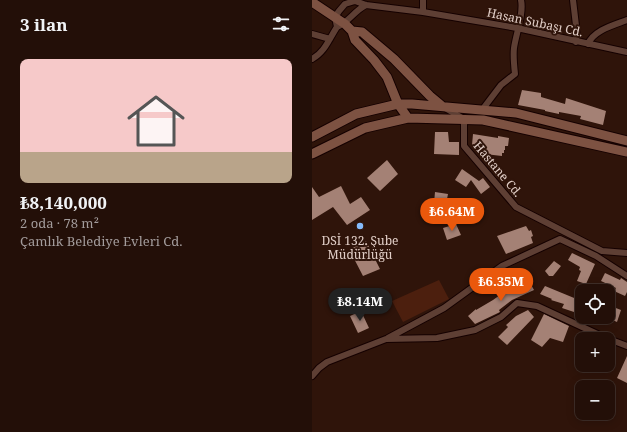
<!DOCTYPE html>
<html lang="tr">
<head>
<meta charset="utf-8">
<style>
	:root { --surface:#230f08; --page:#2b1812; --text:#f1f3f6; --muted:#a39c9c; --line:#402f29; --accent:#ea580c }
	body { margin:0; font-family:"Noto Serif",serif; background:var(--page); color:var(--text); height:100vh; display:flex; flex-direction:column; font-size:15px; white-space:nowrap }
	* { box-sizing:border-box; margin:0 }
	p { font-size:13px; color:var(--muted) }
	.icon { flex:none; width:22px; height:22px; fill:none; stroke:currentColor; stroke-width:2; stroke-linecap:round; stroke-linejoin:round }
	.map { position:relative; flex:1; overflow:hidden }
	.details { display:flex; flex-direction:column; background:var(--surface); width:312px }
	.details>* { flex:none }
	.fabs { position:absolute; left:263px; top:284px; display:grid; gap:8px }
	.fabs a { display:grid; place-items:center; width:40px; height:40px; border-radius:8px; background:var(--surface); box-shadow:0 2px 10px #0003,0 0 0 1px var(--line); font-size:20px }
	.price { position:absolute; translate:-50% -34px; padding:0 9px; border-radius:14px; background:var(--accent); color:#fff; font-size:13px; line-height:26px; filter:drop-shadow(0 1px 2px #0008) }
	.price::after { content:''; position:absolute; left:50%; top:24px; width:12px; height:9px; margin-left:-6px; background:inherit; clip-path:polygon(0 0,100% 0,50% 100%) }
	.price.current { background:#222; color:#fff }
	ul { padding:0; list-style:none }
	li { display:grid; align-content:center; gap:8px; height:212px; padding:0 20px }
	li span { display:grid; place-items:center; height:124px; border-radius:8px; color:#555 }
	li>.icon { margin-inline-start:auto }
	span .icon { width:72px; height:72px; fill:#fffc; stroke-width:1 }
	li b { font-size:17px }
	h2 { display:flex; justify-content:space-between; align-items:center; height:48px; padding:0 20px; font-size:17px }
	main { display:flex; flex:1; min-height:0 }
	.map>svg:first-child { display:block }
	.green { fill:#4c1f0e }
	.building { fill:#a48175 }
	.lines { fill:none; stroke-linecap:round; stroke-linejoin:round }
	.street-casing { stroke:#150100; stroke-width:8 }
	.secondary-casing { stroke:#150100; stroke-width:11 }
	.street { stroke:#5e3f34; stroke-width:6 }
	.secondary { stroke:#7d5242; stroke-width:9 }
	.poi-dot { fill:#85bbfb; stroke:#2f140a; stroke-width:1.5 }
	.labels { text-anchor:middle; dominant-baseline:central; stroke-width:4; stroke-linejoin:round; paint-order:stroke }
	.street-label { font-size:12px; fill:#e1cec7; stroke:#2f140a }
	.poi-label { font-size:12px; fill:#e1cec7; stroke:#2f140a }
</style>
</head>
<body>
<main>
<section class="details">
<h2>3 ilan<svg class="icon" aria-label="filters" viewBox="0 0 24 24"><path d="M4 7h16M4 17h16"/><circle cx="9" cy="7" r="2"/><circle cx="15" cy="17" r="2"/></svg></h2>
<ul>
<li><span style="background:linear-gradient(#f6c9c9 75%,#b9a48a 0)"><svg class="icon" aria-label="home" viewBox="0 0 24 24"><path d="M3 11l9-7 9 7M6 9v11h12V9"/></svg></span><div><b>₺8,140,000</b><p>2 oda · 78 m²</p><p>Çamlık Belediye Evleri Cd.</p></div></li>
</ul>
</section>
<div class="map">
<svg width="315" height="432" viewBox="0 0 315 432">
	<rect width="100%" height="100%" fill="#2f140a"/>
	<!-- green -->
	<path class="green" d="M127 280 137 299 91 322 80 301Z"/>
	<!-- building -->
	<path class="building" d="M210 90 229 93V97L253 104 254 98 294 111 291 125 268 119 269 116 247 112V114L233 111V110L206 105Z
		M123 132H136L137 142H147V155L122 154Z
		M161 134 186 138V136L197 138 196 146H193V150H192V153H190V156L164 153 165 150H162V145H160Z
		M75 160 86 174 68 191 55 178Z
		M150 169 167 181 171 178 178 187 169 194 159 180 154 187 143 180Z
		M29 186 38 204 49 197 58 210 35 225 21 207 0 220V187L7 197Z
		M123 192 136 194 134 204 122 203Z
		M144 224 149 235 135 240 131 228Z
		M214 226 217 231 219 230 221 236 219 237 221 243 194 254 185 236Z
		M54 241 68 269 51 276 37 249Z
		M260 253 283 264 274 284 265 281 269 271 267 270 268 267 256 260Z
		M242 261 249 266 241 276H237L233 271Z
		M293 273 308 280 309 278 315 282V292L313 296 302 291 304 288 289 281Z
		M216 279 222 290 200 300 187 310 188 312 186 313 163 324 156 316 164 309V310L181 300 199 287Z
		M233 286 267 300 262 312 250 308 252 304 239 300 240 299 228 294Z
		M296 305 309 310 305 322 296 318Z
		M216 310 222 317 195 345 186 337 196 327 194 325 204 316Z
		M49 311 57 328 46 333 38 316Z
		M232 314 257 326 251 342 238 338 230 347 219 340Z
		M315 356V383L305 378Z"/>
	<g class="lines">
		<!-- street casing -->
		<g class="street-casing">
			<path id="street" d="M261 0 265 34 264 42
				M111 12V0
				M25 27 23 17 27 11 33 4 43 1 54 5 111 12 205 28 315 52
				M0 34 18 39
				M276 44C282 30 302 25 315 20
				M0 59C13 52 17 39 25 27 37 22 42 11 54 5
				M133 108 152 119V146L204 207 290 251 315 253
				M170 110 189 85 203 74C202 65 201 56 202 48 204 34 212 13 209 0
				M76 338 132 308 190 266 248 239 284 256 315 276
				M0 376 7 368 15 362 74 339 125 338 163 330 189 317 205 303 225 306 294 338 315 346"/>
		</g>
		<!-- secondary casing -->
		<g class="secondary-casing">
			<path id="secondary" d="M0 2 33 24 40 31 43 40 62 60 75 77 86 104 96 118
				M40 31 50 32 82 59 118 96 130 106
				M0 137 44 114 86 104H100L204 113 315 141
				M0 154 53 128 96 118 171 120 315 152"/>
		</g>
		<!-- street -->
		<use href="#street" class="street"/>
		<!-- secondary -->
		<use href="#secondary" class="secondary"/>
	</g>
	<!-- markers -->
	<circle class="poi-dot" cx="48" cy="226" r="4"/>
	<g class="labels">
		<!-- street labels -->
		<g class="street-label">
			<text transform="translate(223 22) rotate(12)">Hasan Subaşı Cd.</text>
			<text transform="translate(186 169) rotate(50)">Hastane Cd.</text>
		</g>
		<!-- poi labels -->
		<g class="poi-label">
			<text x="48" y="240">DSİ 132. Şube<tspan x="48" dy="14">Müdürlüğü</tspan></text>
		</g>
	</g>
</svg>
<div class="fabs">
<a><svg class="icon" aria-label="locate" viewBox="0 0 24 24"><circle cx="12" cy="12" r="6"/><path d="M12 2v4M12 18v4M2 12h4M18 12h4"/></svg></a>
<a>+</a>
<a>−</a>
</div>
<b class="price" style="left:140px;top:232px">₺6.64M</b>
<b class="price" style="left:189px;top:302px">₺6.35M</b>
<b class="price current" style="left:48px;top:322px">₺8.14M</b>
</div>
</main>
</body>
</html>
